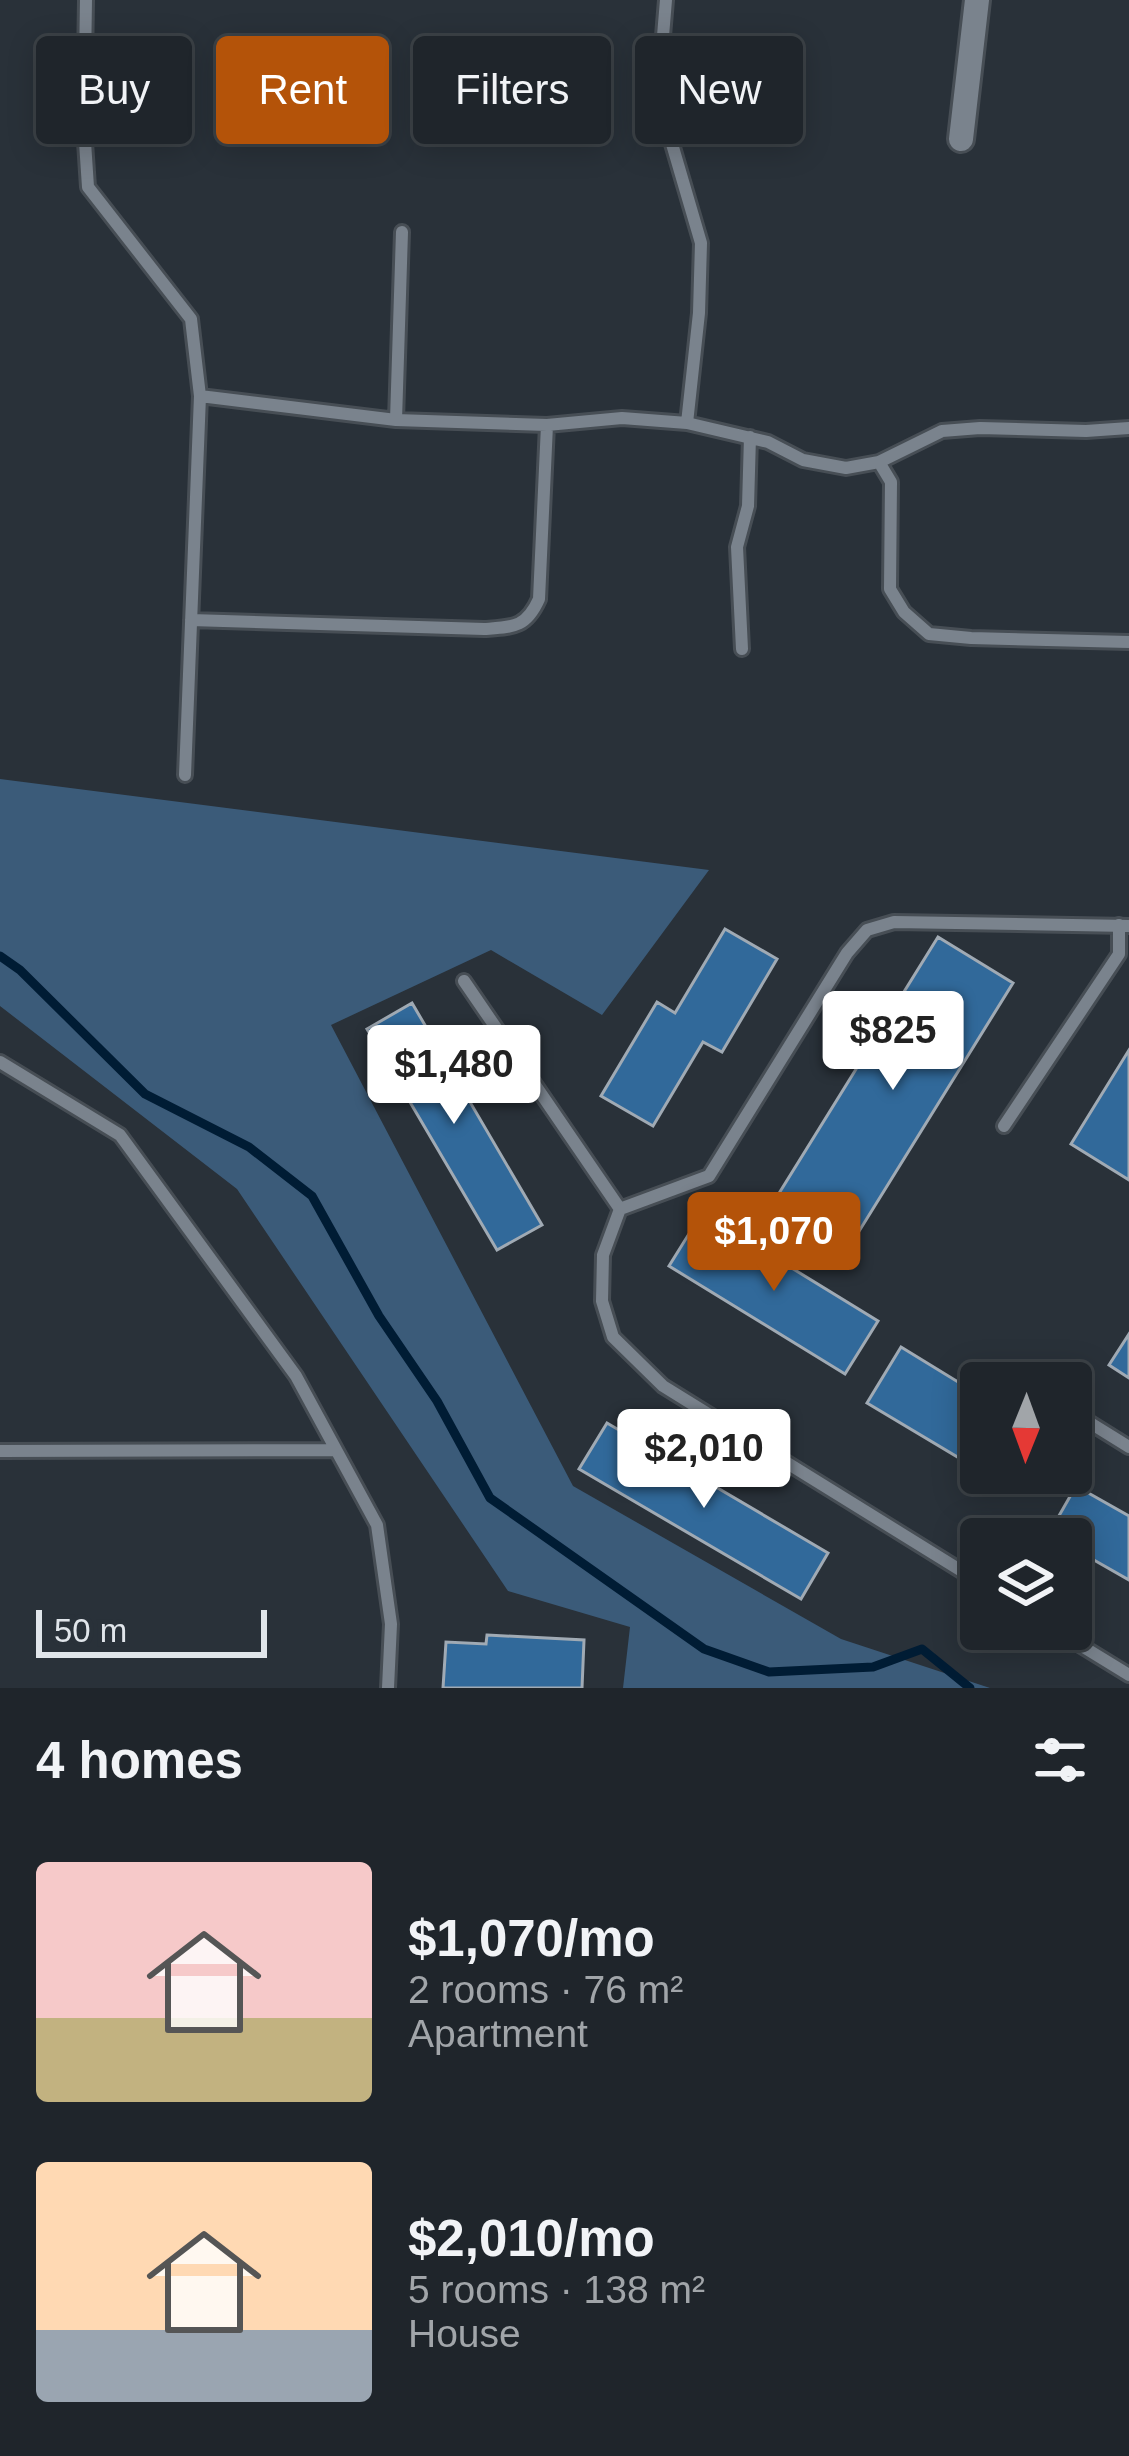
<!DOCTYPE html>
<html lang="en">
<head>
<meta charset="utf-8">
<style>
	:root { --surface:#1f252b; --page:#2c3137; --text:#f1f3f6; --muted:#a1a5a9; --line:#3c4247; --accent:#b45309 }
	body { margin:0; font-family:Arial,sans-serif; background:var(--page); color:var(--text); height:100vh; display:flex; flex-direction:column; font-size:45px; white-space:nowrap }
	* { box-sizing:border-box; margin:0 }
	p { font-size:39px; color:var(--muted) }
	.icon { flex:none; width:66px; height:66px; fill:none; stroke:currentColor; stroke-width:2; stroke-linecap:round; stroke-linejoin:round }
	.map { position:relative; height:1688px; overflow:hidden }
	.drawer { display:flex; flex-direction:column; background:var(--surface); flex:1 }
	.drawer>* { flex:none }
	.guide { position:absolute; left:36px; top:36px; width:1059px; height:108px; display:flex; gap:24px }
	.needle { width:78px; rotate:181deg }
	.controls { position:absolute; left:960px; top:1362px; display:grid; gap:24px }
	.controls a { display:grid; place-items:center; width:132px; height:132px; border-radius:12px; background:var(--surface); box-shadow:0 6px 30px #0003,0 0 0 3px var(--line); font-size:60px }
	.scale { position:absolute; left:36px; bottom:30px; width:231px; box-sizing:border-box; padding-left:12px; border:6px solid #e0e5ea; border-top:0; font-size:33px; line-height:42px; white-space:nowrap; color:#e0e5ea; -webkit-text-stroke:9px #293139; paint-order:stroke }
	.price { position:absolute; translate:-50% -102px; padding:0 27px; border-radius:12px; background:#fff; color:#222; font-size:39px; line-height:78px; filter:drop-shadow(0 3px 6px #0008) }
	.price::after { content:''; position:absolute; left:50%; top:72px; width:36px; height:27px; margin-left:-18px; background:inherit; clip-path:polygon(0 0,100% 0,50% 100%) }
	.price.selected { background:var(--accent); color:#fff }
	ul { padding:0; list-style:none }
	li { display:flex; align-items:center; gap:36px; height:300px; padding:0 36px }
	li span { display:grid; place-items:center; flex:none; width:336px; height:240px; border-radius:12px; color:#555 }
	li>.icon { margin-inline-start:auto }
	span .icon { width:144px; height:144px; fill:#fffc; stroke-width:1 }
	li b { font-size:51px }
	h2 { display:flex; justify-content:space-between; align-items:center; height:144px; padding:0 36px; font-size:51px }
	.pill { padding:0 42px; border-radius:12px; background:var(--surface); box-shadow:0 6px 30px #0003,0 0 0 3px var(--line); font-size:42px; line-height:108px }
	.pill.selected { background:var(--accent); color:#fff }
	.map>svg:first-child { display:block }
	.green { fill:#3b5b79 }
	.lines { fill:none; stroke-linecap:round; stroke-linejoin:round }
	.stream { stroke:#001c34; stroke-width:9 }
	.building { fill:#31699a; stroke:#a0aab4; stroke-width:3 }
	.lane-casing { stroke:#474e55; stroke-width:18 }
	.street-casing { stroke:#474e55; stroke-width:30 }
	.lane { stroke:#7a838d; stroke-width:12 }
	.street { stroke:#7a838d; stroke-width:24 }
</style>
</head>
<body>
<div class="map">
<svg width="1129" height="1688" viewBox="0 0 1129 1688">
	<rect width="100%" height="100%" fill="#293139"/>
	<!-- green -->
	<path class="green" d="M0 779 709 870 602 1015 491 950 331 1025 573 1486 841 1639 990 1688H623L630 1627 508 1591 237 1189 0 1006Z"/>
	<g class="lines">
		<!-- stream -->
		<path class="stream" d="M0 956 20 970 145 1094 249 1147 312 1196 379 1316 437 1401 490 1498 704 1649 769 1672 873 1667 922 1649 970 1688"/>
	</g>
	<!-- building -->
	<path class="building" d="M725 929 777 959 722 1052 703 1042 653 1126 601 1096 657 1002 675 1013Z
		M938 937 1013 983 848 1249 773 1203Z
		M412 1003 542 1225 497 1250 367 1029Z
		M1129 1050V1180L1071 1144Z
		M702 1213 878 1321 845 1374 669 1266Z
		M1129 1334V1378L1109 1365Z
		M901 1347 981 1396V1471L867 1403Z
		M607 1423 828 1553 801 1599 579 1469Z
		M984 1473H1029L1017 1493Z
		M1076 1486 1129 1516V1580L1071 1547V1539H1056L1048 1535Z
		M487 1635 584 1640 582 1688H443L446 1642 486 1644Z"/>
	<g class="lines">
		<!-- lane casing -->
		<g class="lane-casing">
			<path id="lane" d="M86 0 84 127 88 187 191 319 200 396 185 775
				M666 0 658 96 701 243 699 313 687 423
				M200 396 396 420 547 425 622 418 687 423 768 442 803 460 846 468 879 462 942 431 980 428 1086 431 1129 428
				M396 420 402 232
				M879 462 891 482 890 589 904 612 929 634 971 638 1129 642
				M191 620 484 629C513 627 526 628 539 599L547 425
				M742 649 737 547 748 506 750 437
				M464 981 620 1209
				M0 1062 120 1135 296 1376 377 1525 391 1624 388 1688
				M1004 1126 1119 954V925
				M1071 1411 1129 1447
				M0 1451 336 1450
				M981 1583 663 1386 613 1337 602 1301 603 1255 620 1209 709 1176 847 953 867 930 894 922 1129 926
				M1054 1629 1129 1675"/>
		</g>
		<!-- street casing -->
		<g class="street-casing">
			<path id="street" d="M961 139 977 0"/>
		</g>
		<!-- lane -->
		<use href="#lane" class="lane"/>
		<!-- street -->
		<use href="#street" class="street"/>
	</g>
</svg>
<div class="controls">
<a><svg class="needle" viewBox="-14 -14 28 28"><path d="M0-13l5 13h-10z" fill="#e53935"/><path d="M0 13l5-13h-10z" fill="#a1a5a9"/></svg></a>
<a><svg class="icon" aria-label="layers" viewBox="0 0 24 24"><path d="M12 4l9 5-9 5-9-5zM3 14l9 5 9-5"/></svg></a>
</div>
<div class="scale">50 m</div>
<b class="price" style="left:893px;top:1093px">$825</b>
<b class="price" style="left:454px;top:1127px">$1,480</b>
<b class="price selected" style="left:774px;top:1294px">$1,070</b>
<b class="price" style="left:704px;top:1511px">$2,010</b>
<div class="guide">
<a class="pill">Buy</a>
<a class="pill selected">Rent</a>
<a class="pill">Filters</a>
<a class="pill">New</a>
</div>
</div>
<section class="drawer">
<h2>4 homes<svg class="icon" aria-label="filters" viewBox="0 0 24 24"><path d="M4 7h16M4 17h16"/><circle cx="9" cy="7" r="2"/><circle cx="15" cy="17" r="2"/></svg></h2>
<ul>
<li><span style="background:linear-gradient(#f6c9c9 65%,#c2b280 0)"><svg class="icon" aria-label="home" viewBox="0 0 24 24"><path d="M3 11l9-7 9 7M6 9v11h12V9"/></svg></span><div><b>$1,070/mo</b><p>2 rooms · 76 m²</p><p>Apartment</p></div></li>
<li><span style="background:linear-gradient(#ffd9b3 70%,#9aa5b1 0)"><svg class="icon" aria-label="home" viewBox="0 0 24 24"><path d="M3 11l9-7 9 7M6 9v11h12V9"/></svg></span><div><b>$2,010/mo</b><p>5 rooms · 138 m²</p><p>House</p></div></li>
</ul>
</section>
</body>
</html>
